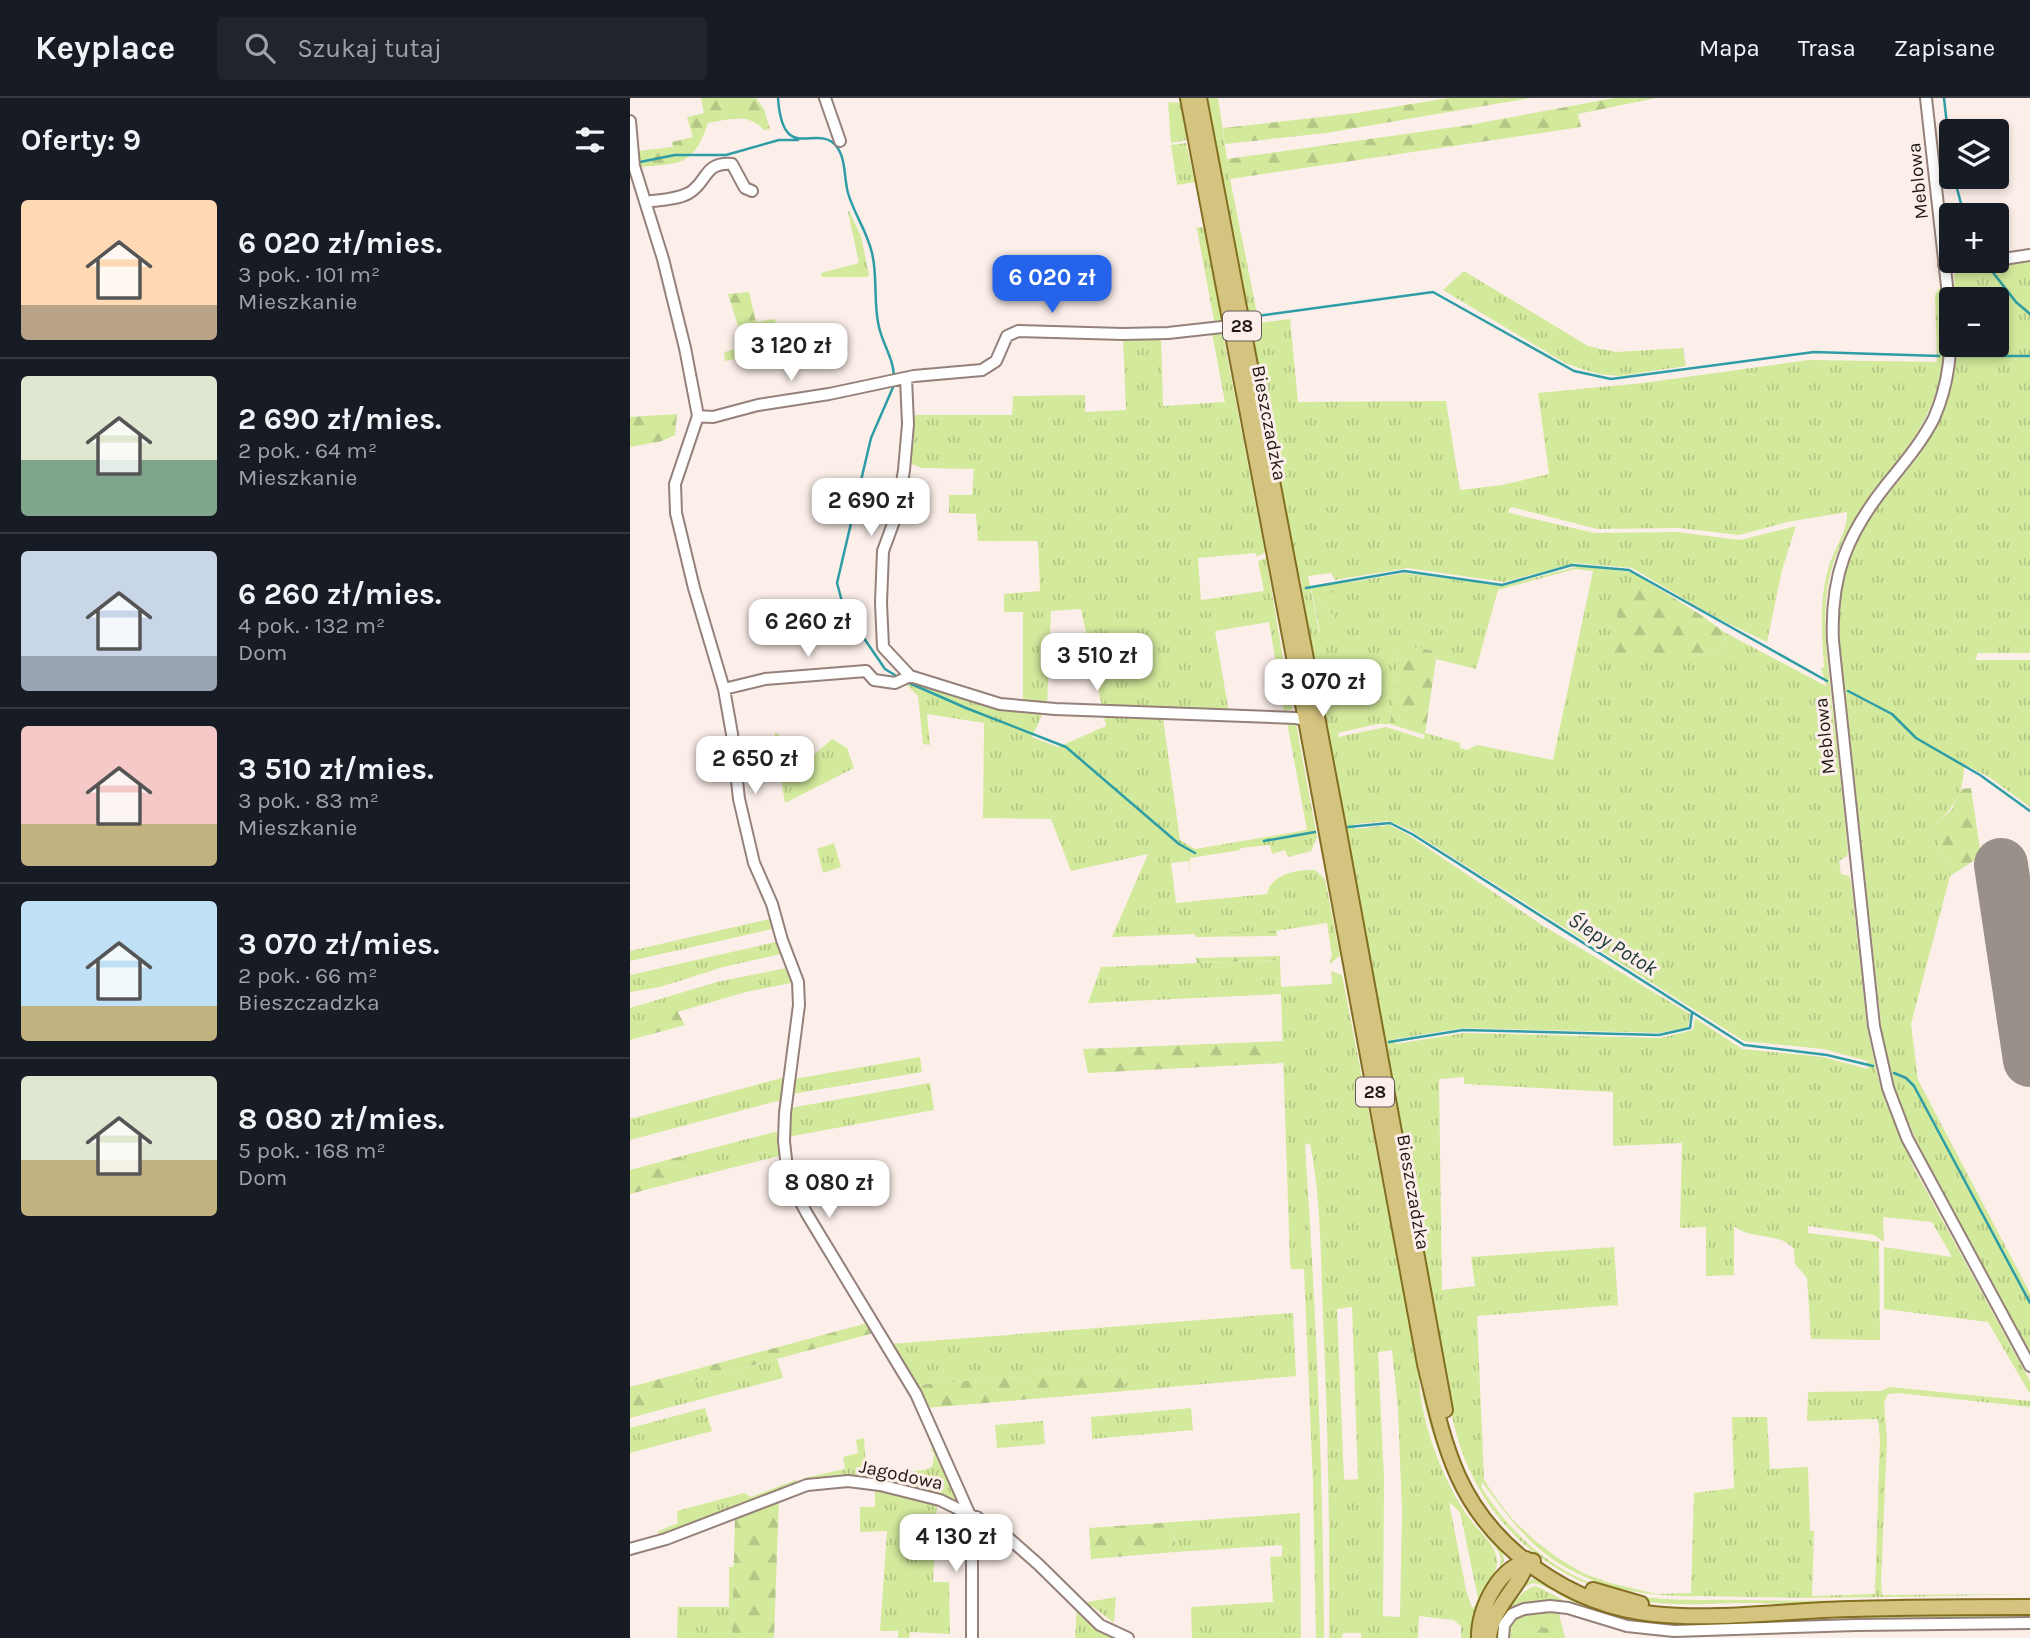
<!DOCTYPE html>
<html lang="pl">
<head>
<meta charset="utf-8">
<style>
	:root { --surface:#171b24; --page:#20242c; --text:#f1f3f6; --muted:#9ea1a6; --line:#363941; --accent:#2563eb }
	body { margin:0; font-family:Karla,sans-serif; background:var(--page); color:var(--text); height:100vh; display:flex; flex-direction:column; font-size:26px; white-space:nowrap }
	* { box-sizing:border-box; margin:0 }
	p { font-size:23px; color:var(--muted) }
	.icon { flex:none; width:38px; height:38px; fill:none; stroke:currentColor; stroke-width:2; stroke-linecap:round; stroke-linejoin:round }
	.map { position:relative; flex:1; overflow:hidden }
	.sheet { display:flex; flex-direction:column; background:var(--surface); width:630px }
	.sheet>* { flex:none }
	.fabs { position:absolute; left:1309px; top:21px; display:grid; gap:14px }
	.fabs a { display:grid; place-items:center; width:70px; height:70px; border-radius:7px; background:var(--surface); box-shadow:0 4px 10px #0003; font-size:35px }
	.price { position:absolute; translate:-50% -60px; padding:0 16px; border-radius:14px; background:#fff; color:#222; font-size:23px; line-height:46px; filter:drop-shadow(0 2px 4px #0008) }
	.price::after { content:''; position:absolute; left:50%; top:42px; width:21px; height:16px; margin-left:-10px; background:inherit; clip-path:polygon(0 0,100% 0,50% 100%) }
	.price.active { background:var(--accent); color:#fff }
	ul { padding:0; list-style:none }
	li { display:flex; align-items:center; gap:21px; height:175px; padding:0 21px }
	li+li { border-top:2px solid var(--line) }
	li span { display:grid; place-items:center; flex:none; width:196px; height:140px; border-radius:7px; color:#555 }
	li>.icon { margin-inline-start:auto }
	span .icon { width:84px; height:84px; fill:#fffc; stroke-width:1 }
	li b { font-size:30px }
	h2 { display:flex; justify-content:space-between; align-items:center; height:84px; padding:0 21px; font-size:30px }
	header { display:flex; align-items:center; gap:42px; box-sizing:border-box; height:98px; padding:0 35px; background:var(--surface); border-bottom:2px solid var(--line) }
	header strong { font-size:33px }
	nav { display:flex; gap:38px; margin-inline-start:auto; font-size:24px }
	.search { width:490px; height:63px; background:var(--page); display:flex; align-items:center; gap:18px; box-sizing:border-box; padding:0 24px; border-radius:7px; color:var(--muted); font-size:26px }
	main { display:flex; flex:1; min-height:0 }
	.map>svg:first-child { display:block }
	.grass { fill:url(#grass-tufts); fill-rule:evenodd }
	.forest { fill:url(#forest-firs) }
	.lines { fill:none; stroke-linecap:round; stroke-linejoin:round }
	.stream { stroke:#2e9da5; stroke-width:2.5 }
	.runway { stroke:#9a908a; stroke-width:54 }
	.minor-casing { stroke:#958179; stroke-width:14 }
	.major-casing { stroke:#836e22; stroke-width:18 }
	.minor { stroke:#fff; stroke-width:10 }
	.major { stroke:#d5c47f; stroke-width:14 }
	.labels { text-anchor:middle; dominant-baseline:central; stroke-width:6; stroke-linejoin:round; paint-order:stroke }
	.shield { fill:#fcefe9; stroke:#625955; stroke-width:2 }
	.shield-label { font-size:18px; font-weight:bold; fill:#201915 }
	.street-label { font-size:19px; fill:#201915; stroke:#fcefe9 }
	.water-label { font-size:21px; font-style:italic; fill:#1f383b; stroke:#fcefe9 }
</style>
</head>
<body>
<header>
<strong>Keyplace</strong>
<div class="search"><svg class="icon" aria-label="search" viewBox="0 0 24 24"><circle cx="10" cy="10" r="6"/><path d="M15 15l6 6"/></svg>Szukaj tutaj</div>
<nav><a>Mapa</a><a>Trasa</a><a>Zapisane</a></nav>
</header>
<main>
<section class="sheet">
<h2>Oferty: 9<svg class="icon" aria-label="filters" viewBox="0 0 24 24"><path d="M4 7h16M4 17h16"/><circle cx="9" cy="7" r="2"/><circle cx="15" cy="17" r="2"/></svg></h2>
<ul>
<li><span style="background:linear-gradient(#ffd9b3 75%,#b9a48a 0)"><svg class="icon" aria-label="home" viewBox="0 0 24 24"><path d="M3 11l9-7 9 7M6 9v11h12V9"/></svg></span><div><b>6 020 zł/mies.</b><p>3 pok. · 101 m²</p><p>Mieszkanie</p></div></li>
<li><span style="background:linear-gradient(#dfe7d0 60%,#7fa58c 0)"><svg class="icon" aria-label="home" viewBox="0 0 24 24"><path d="M3 11l9-7 9 7M6 9v11h12V9"/></svg></span><div><b>2 690 zł/mies.</b><p>2 pok. · 64 m²</p><p>Mieszkanie</p></div></li>
<li><span style="background:linear-gradient(#c9d6e8 75%,#9aa5b1 0)"><svg class="icon" aria-label="home" viewBox="0 0 24 24"><path d="M3 11l9-7 9 7M6 9v11h12V9"/></svg></span><div><b>6 260 zł/mies.</b><p>4 pok. · 132 m²</p><p>Dom</p></div></li>
<li><span style="background:linear-gradient(#f6c9c9 70%,#c2b280 0)"><svg class="icon" aria-label="home" viewBox="0 0 24 24"><path d="M3 11l9-7 9 7M6 9v11h12V9"/></svg></span><div><b>3 510 zł/mies.</b><p>3 pok. · 83 m²</p><p>Mieszkanie</p></div></li>
<li><span style="background:linear-gradient(#bfe0f5 75%,#c2b280 0)"><svg class="icon" aria-label="home" viewBox="0 0 24 24"><path d="M3 11l9-7 9 7M6 9v11h12V9"/></svg></span><div><b>3 070 zł/mies.</b><p>2 pok. · 66 m²</p><p>Bieszczadzka</p></div></li>
<li><span style="background:linear-gradient(#dfe7d0 60%,#c2b280 0)"><svg class="icon" aria-label="home" viewBox="0 0 24 24"><path d="M3 11l9-7 9 7M6 9v11h12V9"/></svg></span><div><b>8 080 zł/mies.</b><p>5 pok. · 168 m²</p><p>Dom</p></div></li>
</ul>
</section>
<div class="map">
<svg width="1400" height="1540" viewBox="0 0 1400 1540">
	<defs>
		<pattern id="grass-tufts" width="24" height="20" patternUnits="userSpaceOnUse" patternTransform="scale(1.75)"><rect width="24" height="20" fill="#d3e99c"/><path d="M3 7l-1-3M5 7V3M7 7l1-3M15 17l-1-3M17 17v-4M19 17l1-3" fill="none" stroke="#b5c786"/></pattern>
		<pattern id="forest-firs" width="22" height="20" patternUnits="userSpaceOnUse" patternTransform="scale(1.75)"><rect width="22" height="20" fill="#d3e99c"/><path d="M5 1l3.5 6h-7zM16 11l3.5 6h-7z" fill="#b5c786"/></pattern>
	</defs>
	<rect width="100%" height="100%" fill="#fcefe9"/>
	<!-- grass -->
	<path class="grass" d="M577 0H588L600 81 629 225 660 221 668 304 816 303 830 392 872 387 919 376 908 295 1013 285 1179 262 1307 264 1305 197 1310 189C1314 226 1318 264 1304 300 1280 366 1217 407 1200 477 1190 519 1198 563 1202 605 1208 654 1213 703 1218 753L1217 758 1209 763 1211 776 1219 778 1221 783 1237 928 1247 976 1256 1005 1285 1072 1400 1283V1296L1358 1224 1254 1211V1149L1322 1159 1302 1124 1253 1119 1254 1144 1244 1137 1178 1128V1135L1249 1144 1250 1242 1181 1241 1177 1180 1165 1166 1164 1151C1149 1133 1122 1143 1104 1128V1177L1076 1178V1129L1050 1130 1052 1045 983 1048V994L834 986V979L809 981 812 1192 845 1188 841 1159 984 1149 988 1207 847 1218 854 1382 868 1403 884 1423 903 1441 929 1461 955 1476 980 1485 1026 1496 1061 1495 1064 1395 1104 1390 1102 1319H1137L1140 1371 1178 1369 1180 1433H1184L1182 1498 1245 1496 1250 1341 1248 1321 1177 1323 1178 1294 1251 1293 1260 1289 1400 1303V1309L1268 1295 1258 1296 1254 1305 1257 1341 1251 1483 1252 1497 1400 1496C1306 1498 1212 1501 1118 1499 1051 1497 999 1504 937 1470 899 1449 877 1417 852 1384L851 1389C878 1432 917 1469 966 1487 1015 1506 1062 1501 1113 1502 1209 1504 1304 1502 1400 1500V1502C1308 1504 1216 1508 1124 1505 1085 1504 1045 1510 1007 1502 896 1478 826 1395 817 1283L818 1282 766 1002 767 997 764 994 674 514 671 481 669 480 655 415 657 410 654 409ZM881 409 967 431 1049 430 1109 437 1157 424 1217 414C1218 433 1203 453 1198 471 1189 504 1192 536 1194 570L1191 569 1196 588 1094 534 1096 544 1088 558 1055 557 1007 495 1010 490V479L1001 474 950 468 873 488 774 475 722 484H710L688 500 689 504 705 519V524L689 534 678 478 701 475 705 482 778 470 874 484 945 465 1002 470 1085 519 1137 544 1152 472 1166 428 1110 442 1047 434 964 435 884 416 878 414ZM945 471 963 473 923 662 847 647 837 652 830 650V645L795 635 794 641 756 629 708 639V635L747 626H760L769 548 801 552 806 561 846 571 868 492ZM759 723 778 731 1114 943 1193 951 1237 963 1238 971 1193 959 1112 951 1065 920 1063 932 1030 940 834 935 766 946 765 941 833 930 1029 935 1058 929 1060 916 912 827 777 736 759 727 725 731V726Z
		M538 4 550 5 557 42 541 45Z
		M556 45 565 84 547 87 541 47Z
		M219 113 231 138 239 177 237 179H192L191 175 229 165 218 114Z
		M571 129 574 130 591 220V227L585 228 567 131H564Z
		M1400 164V555H1348L1345 562H1400V709L1359 679 1334 666C1334 696 1323 710 1303 730L1320 778 1281 926 1288 982 1400 1195V1254L1294 1060 1270 1005 1260 972 1252 935 1210 549C1208 512 1210 478 1226 444 1240 413 1266 388 1286 361 1312 326 1324 290 1328 247H1367V201H1325L1324 177 1329 172 1371 168 1373 173H1377L1378 167Z
		M834 173 958 248 986 254 1053 250 1056 268 989 278 969 276 952 271 935 265 813 192Z
		M592 232 635 454 627 459 626 455 568 460 571 502 634 493 628 463 636 460 655 572 653 573 654 578H657L663 611 654 614 639 524 585 533 599 615 530 610 472 609 451 511 421 513 417 608 393 606V514H374V496L410 493 408 443H348L346 416 319 415V397H342L344 371 292 370 279 365 280 317H382L383 298 455 297V314L496 312 493 239 531 238 533 308 595 304 582 235Z
		M283 584 413 615 402 639 428 649 476 628 474 616 533 620 550 742 565 751 677 732 657 624 666 626 687 739 681 753 658 759 655 752 642 756 640 747 611 750 610 752 560 760V777L559 763 541 765 546 805 637 796C641 776 667 771 685 772L695 781 710 858 699 866 702 857 697 825 646 833 482 839 518 756 441 773 421 721 353 720 354 625 297 616 300 647 293 646 288 598 277 587Z
		M145 634 179 661 202 641 217 650 224 670 155 705 145 645Z
		M204 745 211 769 193 775 187 751Z
		M144 820 147 830 0 863V853Z
		M150 843 155 855 93 869 30 889 0 894V877Z
		M650 862 651 889 702 886 701 873 712 877 789 1272C788 1319 812 1382 839 1420 851 1437 874 1451 865 1474L868 1478 844 1540H831V1528L823 1522 789 1518 788 1540H731V1535H713L712 1540H699C700 1433 698 1327 693 1220 691 1163 691 1101 680 1045L675 1047C686 1211 693 1375 694 1540H686L683 1386 674 1171H661L660 1164 651 896 458 905 471 869ZM722 1209 728 1381 714 1382 707 1211ZM762 1252 768 1311 772 1414 770 1519 753 1518 754 1381 748 1254ZM819 1404 830 1414 848 1500 845 1508 842 1510 836 1492Z
		M161 869 166 884 116 894 0 928V910L87 884Z
		M290 959 292 974 162 996 164 981Z
		M159 978 155 1001 0 1042V1021Z
		M300 985 304 1012 157 1039 160 1010Z
		M145 1034 152 1037 153 1057 61 1080 52 1058Z
		M663 1215 666 1278 495 1293 493 1271 286 1287 260 1246Z
		M147 1261 153 1280 41 1309 36 1290Z
		M792 1274 853 1429 873 1455 874 1462 871 1474 869 1472 871 1460 868 1453C835 1413 812 1373 799 1323 794 1306 790 1291 792 1274Z
		M75 1310 82 1333 0 1355V1330Z
		M561 1310 563 1332 462 1341 461 1319Z
		M413 1323 415 1346 367 1350 365 1327Z
		M234 1340 237 1382 175 1385 174 1380 215 1371 213 1359 228 1355 226 1342Z
		M300 1351H310L335 1408 263 1387 265 1375 293 1372 302 1369 304 1356Z
		M166 1382 170 1385 34 1438 26 1434 48 1425 47 1413 114 1395 121 1399Z
		M245 1388 297 1399 340 1421 338 1536V1423L336 1419 307 1405 303 1484H319L320 1536 280 1534 279 1540H268V1533H250L257 1433 230 1434V1409H245Z
		M670 1415 671 1540H562L561 1509 643 1504 640 1459 652 1458V1447L545 1454 544 1424Z
		M99 1469H104L102 1540H47L48 1509H99Z
		M902 1481 910 1482 941 1500 975 1513 1181 1518 1400 1515V1519L1030 1527C1002 1524 975 1518 948 1507 935 1501 922 1490 908 1486 902 1484 898 1487 893 1491L891 1489Z
		M906 1488 941 1506C926 1503 886 1504 876 1515 870 1522 869 1534 867 1540 867 1523 890 1490 906 1488Z
		M486 1499 484 1525 462 1508 457 1512 453 1505Z
		M447 1509 489 1540H445Z
		M920 1512 929 1516 932 1528 887 1532 880 1535 881 1540H876L877 1528 887 1516Z"/>
	<!-- forest -->
	<path class="forest" d="M71 0H126L134 11 140 31 134 32C117 14 100 22 78 25 63 68 52 65 11 69L8 53 43 49 42 44 63 39 57 19 74 15Z
		M818 0H900L696 35 595 46 593 30 726 15Z
		M984 0H1026L948 16 951 29 600 81 597 61 839 27Z
		M119 194 126 224 145 221 150 251 95 263 94 254 111 250 108 228 98 196Z
		M47 316 45 337 32 343 0 349V319Z
		M1010 479 1071 517 1094 534 1096 544 1088 558 1055 557 980 564 989 506C1002 498 1011 495 1010 479Z
		M710 484C699 501 703 491 688 500L689 504 705 519V524L690 535 681 490Z
		M769 547 801 552 806 561 795 637 760 626Z
		M145 645 148 665 109 670 106 653Z
		M1341 690 1351 758 1320 778 1303 730 1322 711 1331 691Z
		M646 833 647 838 565 839V835Z
		M650 858V862L567 865 566 860Z
		M47 913 55 927 0 942V928Z
		M653 943 654 965 458 975 453 951Z
		M52 1058 61 1080 0 1096V1072Z
		M241 1224 248 1234 37 1290 41 1309 0 1320V1289Z
		M493 1271 495 1293 296 1310 286 1287Z
		M149 1399 144 1540H102L105 1417Z
		M544 1424 545 1454 461 1461 459 1430Z
		M932 1528 935 1540H881L880 1535 887 1532Z"/>
	<g class="lines">
		<!-- stream -->
		<path class="stream" d="M148 0C153 69 187 23 207 49 216 61 214 81 218 95 224 116 237 133 242 155 248 179 243 205 249 229 253 247 264 261 264 280
			M1314 0 1321 63
			M10 64 45 57H96L149 42H168
			M1324 79 1334 117
			M1361 172 1386 204 1400 216
			M620 219 803 194 944 273 981 281 1184 254 1309 258
			M1330 258H1400
			M264 287 241 340 207 485 214 511 255 571 268 579
			M676 490 774 473 872 487 942 467 999 472 1197 583
			M277 584 336 610 436 649 549 746 565 755
			M1218 593 1262 616 1286 640 1350 677 1400 713
			M718 729 760 725 782 736 1114 947 1197 957 1243 968
			M634 743 685 734
			M759 944 833 932 1029 937 1060 930 1062 915
			M1264 975 1276 980 1284 988 1400 1205"/>
		<!-- runway -->
		<path class="runway" d="M1371 767 1400 962"/>
		<!-- minor casing -->
		<g class="minor-casing">
			<path id="minor" d="M195 0 210 43
				M1296 0 1320 215C1322 252 1319 286 1304 320 1292 344 1274 365 1257 386 1217 436 1200 478 1203 543L1244 928 1258 990 1277 1040 1400 1268
				M0 23 4 68 33 161 55 250 68 318 45 386 46 415 64 490 94 591 102 636 109 701 124 765 142 806 152 842 168 884 169 907 155 1015 154 1043 158 1080 177 1116 286 1296 339 1415
				M15 104C29 102 46 102 59 95 78 84 73 64 102 66L115 90 122 93
				M1367 162 1400 157
				M1314 167 1359 163
				M276 280 278 326 274 372 267 415 253 453 251 505 253 549 280 578
				M68 318 83 319 128 307 199 296 284 278 352 272 366 263 377 238 388 233 493 236 538 235 601 228
				M94 591 135 581 236 573 244 582 265 585 280 578 370 606 425 611 666 620 681 624
				M0 1451 36 1441 177 1387 218 1383 250 1387 310 1402 367 1430 408 1466 470 1527 498 1540
				M342 1540V1444L347 1419
				M873 1540 874 1527 882 1516 894 1511 920 1508 938 1510 997 1528 1044 1533 1226 1527 1400 1525"/>
		</g>
		<!-- major casing -->
		<g class="major-casing">
			<path id="major" d="M558 0 676 622 795 1266C804 1303 812 1342 828 1378 862 1453 942 1508 1023 1516 1079 1522 1137 1515 1193 1512 1262 1509 1331 1509 1400 1509
				M569 0 708 729 815 1312
				M963 1492 1011 1506
				M849 1540C848 1511 870 1465 903 1463
				M859 1540C861 1508 898 1481 896 1461"/>
		</g>
		<!-- minor -->
		<use href="#minor" class="minor"/>
		<!-- major -->
		<use href="#major" class="major"/>
	</g>
	<g class="labels">
		<!-- shield labels -->
		<g class="shield">
			<rect x="593" y="213.5" width="38" height="29" rx="5"/>
			<rect x="726" y="979.5" width="38" height="29" rx="5"/>
		</g>
		<g class="shield-label">
			<text x="612" y="228">28</text>
			<text x="745" y="994">28</text>
		</g>
		<!-- street labels -->
		<g class="street-label">
			<text transform="translate(1288 83) rotate(-96)">Meblowa</text>
			<text transform="translate(639 325) rotate(79)">Bieszczadzka</text>
			<text transform="translate(1195 638) rotate(-96)">Meblowa</text>
			<text transform="translate(783 1094) rotate(80)">Bieszczadzka</text>
			<text transform="translate(271 1377) rotate(12)">Jagodowa</text>
		</g>
		<!-- water labels -->
		<g class="water-label">
			<text transform="translate(983 846) rotate(32)">Ślepy Potok</text>
		</g>
	</g>
</svg>
<div class="fabs">
<a><svg class="icon" aria-label="layers" viewBox="0 0 24 24"><path d="M12 4l9 5-9 5-9-5zM3 14l9 5 9-5"/></svg></a>
<a>+</a>
<a>−</a>
</div>
<b class="price active" style="left:422px;top:217px">6 020 zł</b>
<b class="price" style="left:161px;top:285px">3 120 zł</b>
<b class="price" style="left:241px;top:440px">2 690 zł</b>
<b class="price" style="left:178px;top:561px">6 260 zł</b>
<b class="price" style="left:467px;top:595px">3 510 zł</b>
<b class="price" style="left:693px;top:621px">3 070 zł</b>
<b class="price" style="left:125px;top:698px">2 650 zł</b>
<b class="price" style="left:199px;top:1122px">8 080 zł</b>
<b class="price" style="left:326px;top:1476px">4 130 zł</b>
</div>
</main>
</body>
</html>
